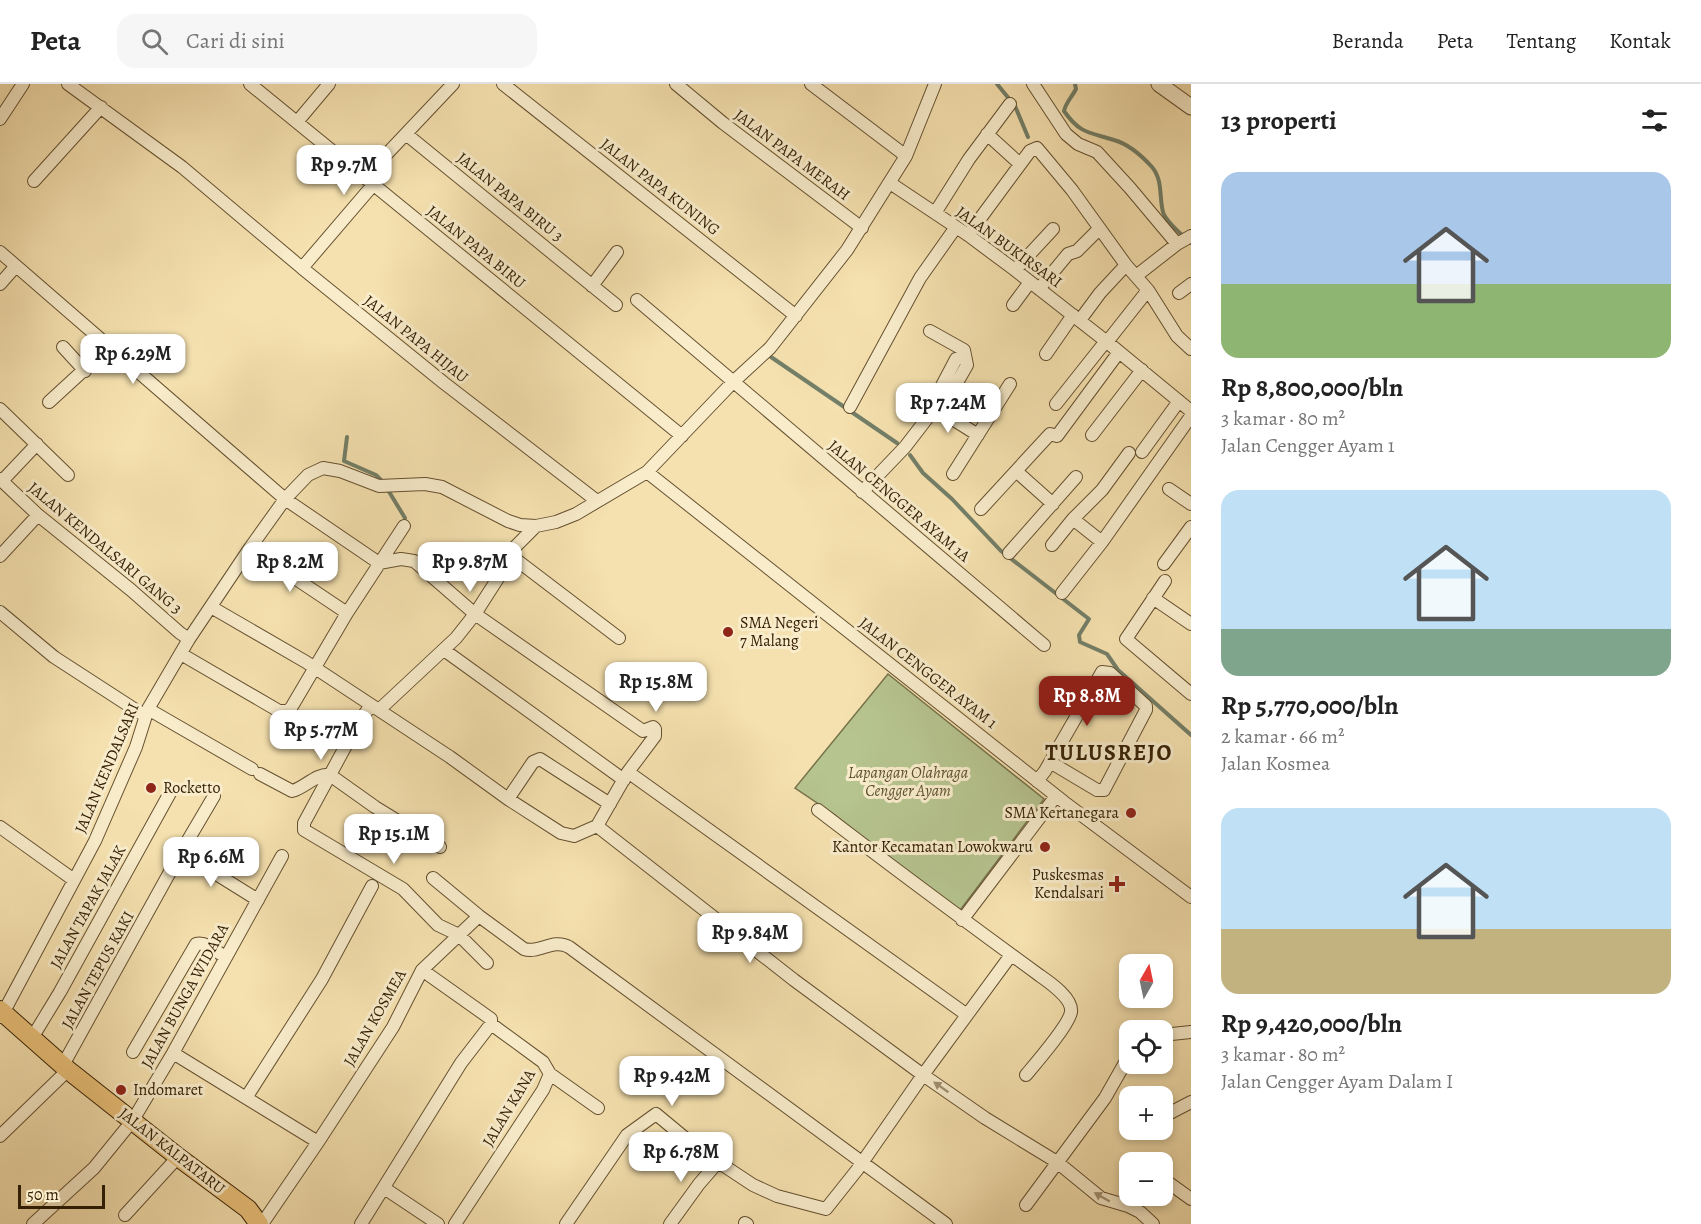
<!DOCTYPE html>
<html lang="id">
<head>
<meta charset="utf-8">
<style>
	:root { --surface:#fff; --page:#f6f6f6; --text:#222; --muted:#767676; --line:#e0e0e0; --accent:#8f2418 }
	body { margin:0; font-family:Alegreya,serif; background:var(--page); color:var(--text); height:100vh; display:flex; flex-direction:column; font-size:22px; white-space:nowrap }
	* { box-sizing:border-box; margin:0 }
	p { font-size:20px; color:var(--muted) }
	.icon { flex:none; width:33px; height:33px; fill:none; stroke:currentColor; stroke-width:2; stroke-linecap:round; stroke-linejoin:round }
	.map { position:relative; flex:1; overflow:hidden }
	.details { display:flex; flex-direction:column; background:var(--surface); width:510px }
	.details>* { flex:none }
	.needle { width:39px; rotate:9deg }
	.tools { position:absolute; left:1119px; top:870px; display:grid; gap:12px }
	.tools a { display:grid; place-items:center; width:54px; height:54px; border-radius:12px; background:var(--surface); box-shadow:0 3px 9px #0003; font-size:30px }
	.scale { position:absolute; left:18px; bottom:15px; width:87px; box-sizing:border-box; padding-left:6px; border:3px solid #352005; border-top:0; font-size:16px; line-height:21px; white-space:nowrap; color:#352005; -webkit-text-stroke:4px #f8eccb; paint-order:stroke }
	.price { position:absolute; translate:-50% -51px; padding:0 14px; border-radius:12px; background:#fff; color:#222; font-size:20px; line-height:39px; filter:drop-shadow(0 2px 3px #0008) }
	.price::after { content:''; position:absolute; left:50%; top:36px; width:18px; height:14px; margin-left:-9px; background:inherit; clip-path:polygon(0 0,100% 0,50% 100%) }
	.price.selected { background:var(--accent); color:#fff }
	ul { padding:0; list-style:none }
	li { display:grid; align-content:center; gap:12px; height:318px; padding:0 30px }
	li span { display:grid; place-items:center; height:186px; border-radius:18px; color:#555 }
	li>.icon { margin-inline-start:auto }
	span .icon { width:108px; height:108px; fill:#fffc; stroke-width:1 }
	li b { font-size:26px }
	h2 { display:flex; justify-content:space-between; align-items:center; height:72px; padding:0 30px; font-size:26px }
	header { display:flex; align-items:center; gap:36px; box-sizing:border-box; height:84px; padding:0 30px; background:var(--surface); border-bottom:2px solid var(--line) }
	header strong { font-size:28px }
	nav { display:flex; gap:33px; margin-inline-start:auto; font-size:21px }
	.search { width:420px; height:54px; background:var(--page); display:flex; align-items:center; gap:15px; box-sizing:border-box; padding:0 21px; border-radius:18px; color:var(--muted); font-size:22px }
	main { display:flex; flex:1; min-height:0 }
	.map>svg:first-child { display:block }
	.green { fill:#b6c48f; stroke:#76724a; stroke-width:1.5 }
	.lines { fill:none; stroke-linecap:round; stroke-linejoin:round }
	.stream { stroke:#737f68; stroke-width:4 }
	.minor-casing { stroke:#655030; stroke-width:14 }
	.tertiary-casing { stroke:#655030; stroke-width:17 }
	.primary-casing { stroke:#352005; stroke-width:20 }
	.minor { stroke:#f8eccb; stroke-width:12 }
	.tertiary { stroke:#f8eccb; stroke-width:15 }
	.primary { stroke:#eac078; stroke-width:18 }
	.oneway { fill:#a09072 }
	.poi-dot { fill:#8f2418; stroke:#f8eccb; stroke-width:2 }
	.labels { text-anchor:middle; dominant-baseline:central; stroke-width:6; stroke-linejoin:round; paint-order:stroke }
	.street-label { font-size:16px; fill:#352005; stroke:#f8eccb }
	.poi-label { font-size:16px; fill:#352005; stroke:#f8eccb; text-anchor:start }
	.park-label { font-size:16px; font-style:italic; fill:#5c512e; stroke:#f8eccb }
	.district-label { font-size:22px; font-weight:bold; letter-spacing:1.5px; fill:#352005; stroke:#f8eccb }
</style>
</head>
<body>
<header>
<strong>Peta</strong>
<div class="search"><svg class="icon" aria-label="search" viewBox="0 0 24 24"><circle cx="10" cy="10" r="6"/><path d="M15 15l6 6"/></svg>Cari di sini</div>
<nav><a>Beranda</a><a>Peta</a><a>Tentang</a><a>Kontak</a></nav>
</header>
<main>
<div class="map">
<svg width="1191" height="1140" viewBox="0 0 1191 1140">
	<rect width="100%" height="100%" fill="#f5e1af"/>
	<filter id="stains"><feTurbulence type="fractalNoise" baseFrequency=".00333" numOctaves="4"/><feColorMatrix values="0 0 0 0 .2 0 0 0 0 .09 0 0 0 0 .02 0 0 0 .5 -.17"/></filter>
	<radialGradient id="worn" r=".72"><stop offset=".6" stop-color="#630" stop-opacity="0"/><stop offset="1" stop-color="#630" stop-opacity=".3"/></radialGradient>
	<!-- green -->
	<path class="green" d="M888 590 1044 715 958 829 835 731 795 704Z"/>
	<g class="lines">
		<!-- stream -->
		<path class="stream" d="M997 0 1015 22 1028 53
			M1075 0 1076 5C1072 13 1066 18 1064 27 1080 50 1089 48 1114 56 1128 60 1142 72 1152 83 1163 96 1159 113 1163 128 1165 136 1184 153 1191 159
			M771 273 897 359
			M347 353 344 377 376 391 381 396
			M910 371 923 389 952 415 1001 467 1089 535 1079 551 1080 558 1107 570 1118 586 1191 651
			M388 406 405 434"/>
		<!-- minor casing -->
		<g class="minor-casing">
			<path id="minor" d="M68 0 182 83 302 184
				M250 0 682 352
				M503 0 796 232
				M676 0 723 39 862 144
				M811 0 906 72
				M1033 0 1066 50 1078 60 1097 68 1130 104 1177 160 1191 152
				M0 35 23 0
				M297 38 329 0
				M406 50 616 221
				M987 50 1020 80
				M365 93 453 0
				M34 97 101 23
				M890 99 968 151 1015 186 1107 258 1191 327
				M373 101 302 184 444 299 597 417
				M935 129 969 75 1010 20
				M968 151 1030 67 1037 64 1072 106 1126 181 1148 206 1177 252 1191 265
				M0 168 285 415 379 479 401 475 414 477 475 530 643 647 653 643 655 645V652L628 688 597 742
				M1015 186 1053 145
				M1136 192 1177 160
				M0 200 15 183
				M592 202 617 168
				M1039 205 1068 170 1077 167 1099 145
				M1179 209 1191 200
				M637 216 1044 561
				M1013 221 1030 198
				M1080 236 1100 209 1126 181
				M1107 258 1148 206
				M63 263 85 287
				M1046 270 1073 231
				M49 318 110 262
				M1056 320 1106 257
				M850 323 920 194 956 143
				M935 324 936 313 956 275 965 272
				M935 324 978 351
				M0 325 68 391
				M1092 351 1142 286
				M1142 368 1179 317
				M1016 387 1053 420
				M647 388 1064 718 1191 813
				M953 390 1010 300
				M0 395 38 431 131 506 180 549 189 555
				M2 397 37 360
				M1169 405 1191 420
				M862 408 905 363 935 324 946 318 967 281 964 266 930 247
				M981 425 1050 350 1057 352 1119 268
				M1073 435 1102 458
				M1052 461 1073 435 1102 406 1129 369
				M250 464 347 529
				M1009 469 1076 393
				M510 471 619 554
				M0 472 38 431
				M1164 480 1191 443
				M1165 497 1126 555 1191 610
				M1062 509 1102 458 1191 332
				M1153 514 1191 540
				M211 523 306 578 450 673 508 715 561 749 574 752 597 742
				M0 528 54 573 145 632
				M444 566 624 696
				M181 570 279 627H287L291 624 347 529 404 442
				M371 621 357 641 304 739V746L403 805 438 841 459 851 487 879
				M148 625 252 685
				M379 626 456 554 475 530 507 480 513 465 536 442
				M628 688 967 931
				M260 690 292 707C305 704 316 689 330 691L375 723 440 763
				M1037 697 1045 687 1102 588 1110 589 1146 622V626L1104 706H1097L1050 678
				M508 715 533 678 540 675 610 720
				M818 726C891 782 965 837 1039 891 1049 898 1073 914 1071 928 1069 941 1036 979 1026 991
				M597 742 794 896 923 991 985 1034 1057 1078 1101 1114 1128 1122 1140 1128 1153 1140
				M0 743 74 796
				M181 768 258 816
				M433 794 479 832 524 865C539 870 553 854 569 863L946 1140
				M962 836 1056 712
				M422 886 491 935V940L543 978 550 990 543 1006 455 1140
				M1 933 95 757 136 663 148 625 189 555 250 464 285 415 308 391 323 384 340 387 379 402 425 400 442 403 508 437 520 441 536 442 556 438 576 430 647 388 733 298 770 264 847 166 906 72 935 0
				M1162 951 1191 948
				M32 954 60 908 171 707
				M133 968 196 860C206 857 217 868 225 873
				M173 969 318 1058
				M63 981 181 768 214 712
				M550 990 598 1024
				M246 1014 322 895 372 802
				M1168 1030 1191 1018
				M0 1052 68 986
				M1162 1094 1191 1115
				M384 1104 438 1140
				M1026 1121 1105 1014 1130 970
				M125 1131 178 1073
				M745 1139 747 1140
				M33 1140 94 1084 133 1036 173 969 282 772
				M262 1140 318 1058 393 943 422 886 479 832
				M361 1140 461 979 491 940
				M566 1140 627 1051 656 1030 697 1064 753 1101 777 1112 826 1125 857 1086 923 991 1011 871
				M670 1140 699 1100 718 1078"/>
		</g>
		<!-- tertiary casing -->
		<g class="tertiary-casing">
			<path id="tertiary" d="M1159 0 1191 23"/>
		</g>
		<!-- primary casing -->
		<g class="primary-casing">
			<path id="primary" d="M0 926 68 986 178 1073 248 1125 259 1140"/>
		</g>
		<!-- minor -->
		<use href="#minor" class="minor"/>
		<!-- tertiary -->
		<use href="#tertiary" class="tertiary"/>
		<!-- primary -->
		<use href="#primary" class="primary"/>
	</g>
	<!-- one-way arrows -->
	<defs><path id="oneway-solid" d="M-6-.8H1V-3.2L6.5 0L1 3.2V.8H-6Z" transform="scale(1.5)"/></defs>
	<g class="oneway">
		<use href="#oneway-solid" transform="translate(941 1003) rotate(-145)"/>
		<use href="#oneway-solid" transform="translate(1102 1113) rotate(-150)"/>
	</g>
	<!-- markers -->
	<g class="poi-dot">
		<circle cx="728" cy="548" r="6"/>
		<circle cx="151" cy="704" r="6"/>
		<circle cx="1131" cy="729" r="6"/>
		<circle cx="1045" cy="763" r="6"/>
		<path d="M1114 791h6v6h6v6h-6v6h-6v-6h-6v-6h6z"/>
		<circle cx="121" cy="1006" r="6"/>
	</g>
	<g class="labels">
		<!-- street labels -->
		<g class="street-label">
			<text transform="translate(792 71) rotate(37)">JALAN PAPA MERAH</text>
			<text transform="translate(660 103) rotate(38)">JALAN PAPA KUNING</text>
			<text transform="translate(510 113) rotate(39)">JALAN PAPA BIRU 3</text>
			<text transform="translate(476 163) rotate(39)">JALAN PAPA BIRU</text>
			<text transform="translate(1009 163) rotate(36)">JALAN BUKIRSARI</text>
			<text transform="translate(416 255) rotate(39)">JALAN PAPA HIJAU</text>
			<text transform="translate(899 417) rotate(40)">JALAN CENGGER AYAM 1A</text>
			<text transform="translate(105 464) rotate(40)">JALAN KENDALSARI GANG 3</text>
			<text transform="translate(928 589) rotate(38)">JALAN CENGGER AYAM 1</text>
			<text transform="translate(107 684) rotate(-67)">JALAN KENDALSARI</text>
			<text transform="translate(88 823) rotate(-61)">JALAN TAPAK JALAK</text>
			<text transform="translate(98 886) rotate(-61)">JALAN TEPUS KAKI</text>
			<text transform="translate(185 912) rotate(-61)">JALAN BUNGA WIDARA</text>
			<text transform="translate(375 934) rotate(-60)">JALAN KOSMEA</text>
			<text transform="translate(509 1024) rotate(-59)">JALAN KANA</text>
			<text transform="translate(172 1067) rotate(38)">JALAN KALPATARU</text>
		</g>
		<!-- poi labels -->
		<g class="poi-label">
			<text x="740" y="539">SMA Negeri<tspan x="740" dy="18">7 Malang</tspan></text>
			<text x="163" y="704">Rocketto</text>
			<text x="1119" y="729" text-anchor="end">SMA Kertanegara</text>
			<text x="1033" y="763" text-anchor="end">Kantor Kecamatan Lowokwaru</text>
			<text x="1104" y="791" text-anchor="end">Puskesmas<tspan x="1104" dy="18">Kendalsari</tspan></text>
			<text x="133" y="1006">Indomaret</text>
		</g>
		<!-- park labels -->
		<g class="park-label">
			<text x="908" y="689">Lapangan Olahraga<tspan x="908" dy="18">Cengger Ayam</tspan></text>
		</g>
		<!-- district labels -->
		<g class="district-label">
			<text x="1109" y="669">TULUSREJO</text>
		</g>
	</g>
	<rect width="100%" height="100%" filter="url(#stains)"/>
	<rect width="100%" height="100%" fill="url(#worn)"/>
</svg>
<div class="tools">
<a><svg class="needle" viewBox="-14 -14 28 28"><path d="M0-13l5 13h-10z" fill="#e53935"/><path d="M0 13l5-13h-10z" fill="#767676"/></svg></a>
<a><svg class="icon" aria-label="locate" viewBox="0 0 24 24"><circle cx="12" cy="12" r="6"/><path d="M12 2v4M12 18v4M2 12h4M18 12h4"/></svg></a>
<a>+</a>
<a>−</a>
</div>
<div class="scale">50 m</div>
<b class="price" style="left:344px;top:112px">Rp 9.7M</b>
<b class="price" style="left:133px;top:301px">Rp 6.29M</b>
<b class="price" style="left:948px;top:350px">Rp 7.24M</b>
<b class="price" style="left:290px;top:509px">Rp 8.2M</b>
<b class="price" style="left:470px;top:509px">Rp 9.87M</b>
<b class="price" style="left:656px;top:629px">Rp 15.8M</b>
<b class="price selected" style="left:1087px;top:643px">Rp 8.8M</b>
<b class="price" style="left:321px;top:677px">Rp 5.77M</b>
<b class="price" style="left:394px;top:781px">Rp 15.1M</b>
<b class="price" style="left:211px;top:804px">Rp 6.6M</b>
<b class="price" style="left:750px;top:880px">Rp 9.84M</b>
<b class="price" style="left:672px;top:1023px">Rp 9.42M</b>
<b class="price" style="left:681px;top:1099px">Rp 6.78M</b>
</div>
<section class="details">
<h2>13 properti<svg class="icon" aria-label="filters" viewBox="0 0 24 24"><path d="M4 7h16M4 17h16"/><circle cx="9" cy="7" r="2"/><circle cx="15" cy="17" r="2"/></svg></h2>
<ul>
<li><span style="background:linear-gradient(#a9c7e8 60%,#8fb573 0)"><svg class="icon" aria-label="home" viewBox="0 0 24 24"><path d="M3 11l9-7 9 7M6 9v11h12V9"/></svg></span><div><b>Rp 8,800,000/bln</b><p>3 kamar · 80 m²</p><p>Jalan Cengger Ayam 1</p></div></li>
<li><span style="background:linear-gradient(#bfe0f5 75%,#7fa58c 0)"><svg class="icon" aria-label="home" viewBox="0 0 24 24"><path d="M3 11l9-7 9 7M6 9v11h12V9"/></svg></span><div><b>Rp 5,770,000/bln</b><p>2 kamar · 66 m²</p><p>Jalan Kosmea</p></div></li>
<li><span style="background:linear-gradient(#bfe0f5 65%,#c2b280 0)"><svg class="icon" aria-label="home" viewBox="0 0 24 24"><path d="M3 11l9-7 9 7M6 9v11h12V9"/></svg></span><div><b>Rp 9,420,000/bln</b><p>3 kamar · 80 m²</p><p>Jalan Cengger Ayam Dalam I</p></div></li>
</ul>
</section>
</main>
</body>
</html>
